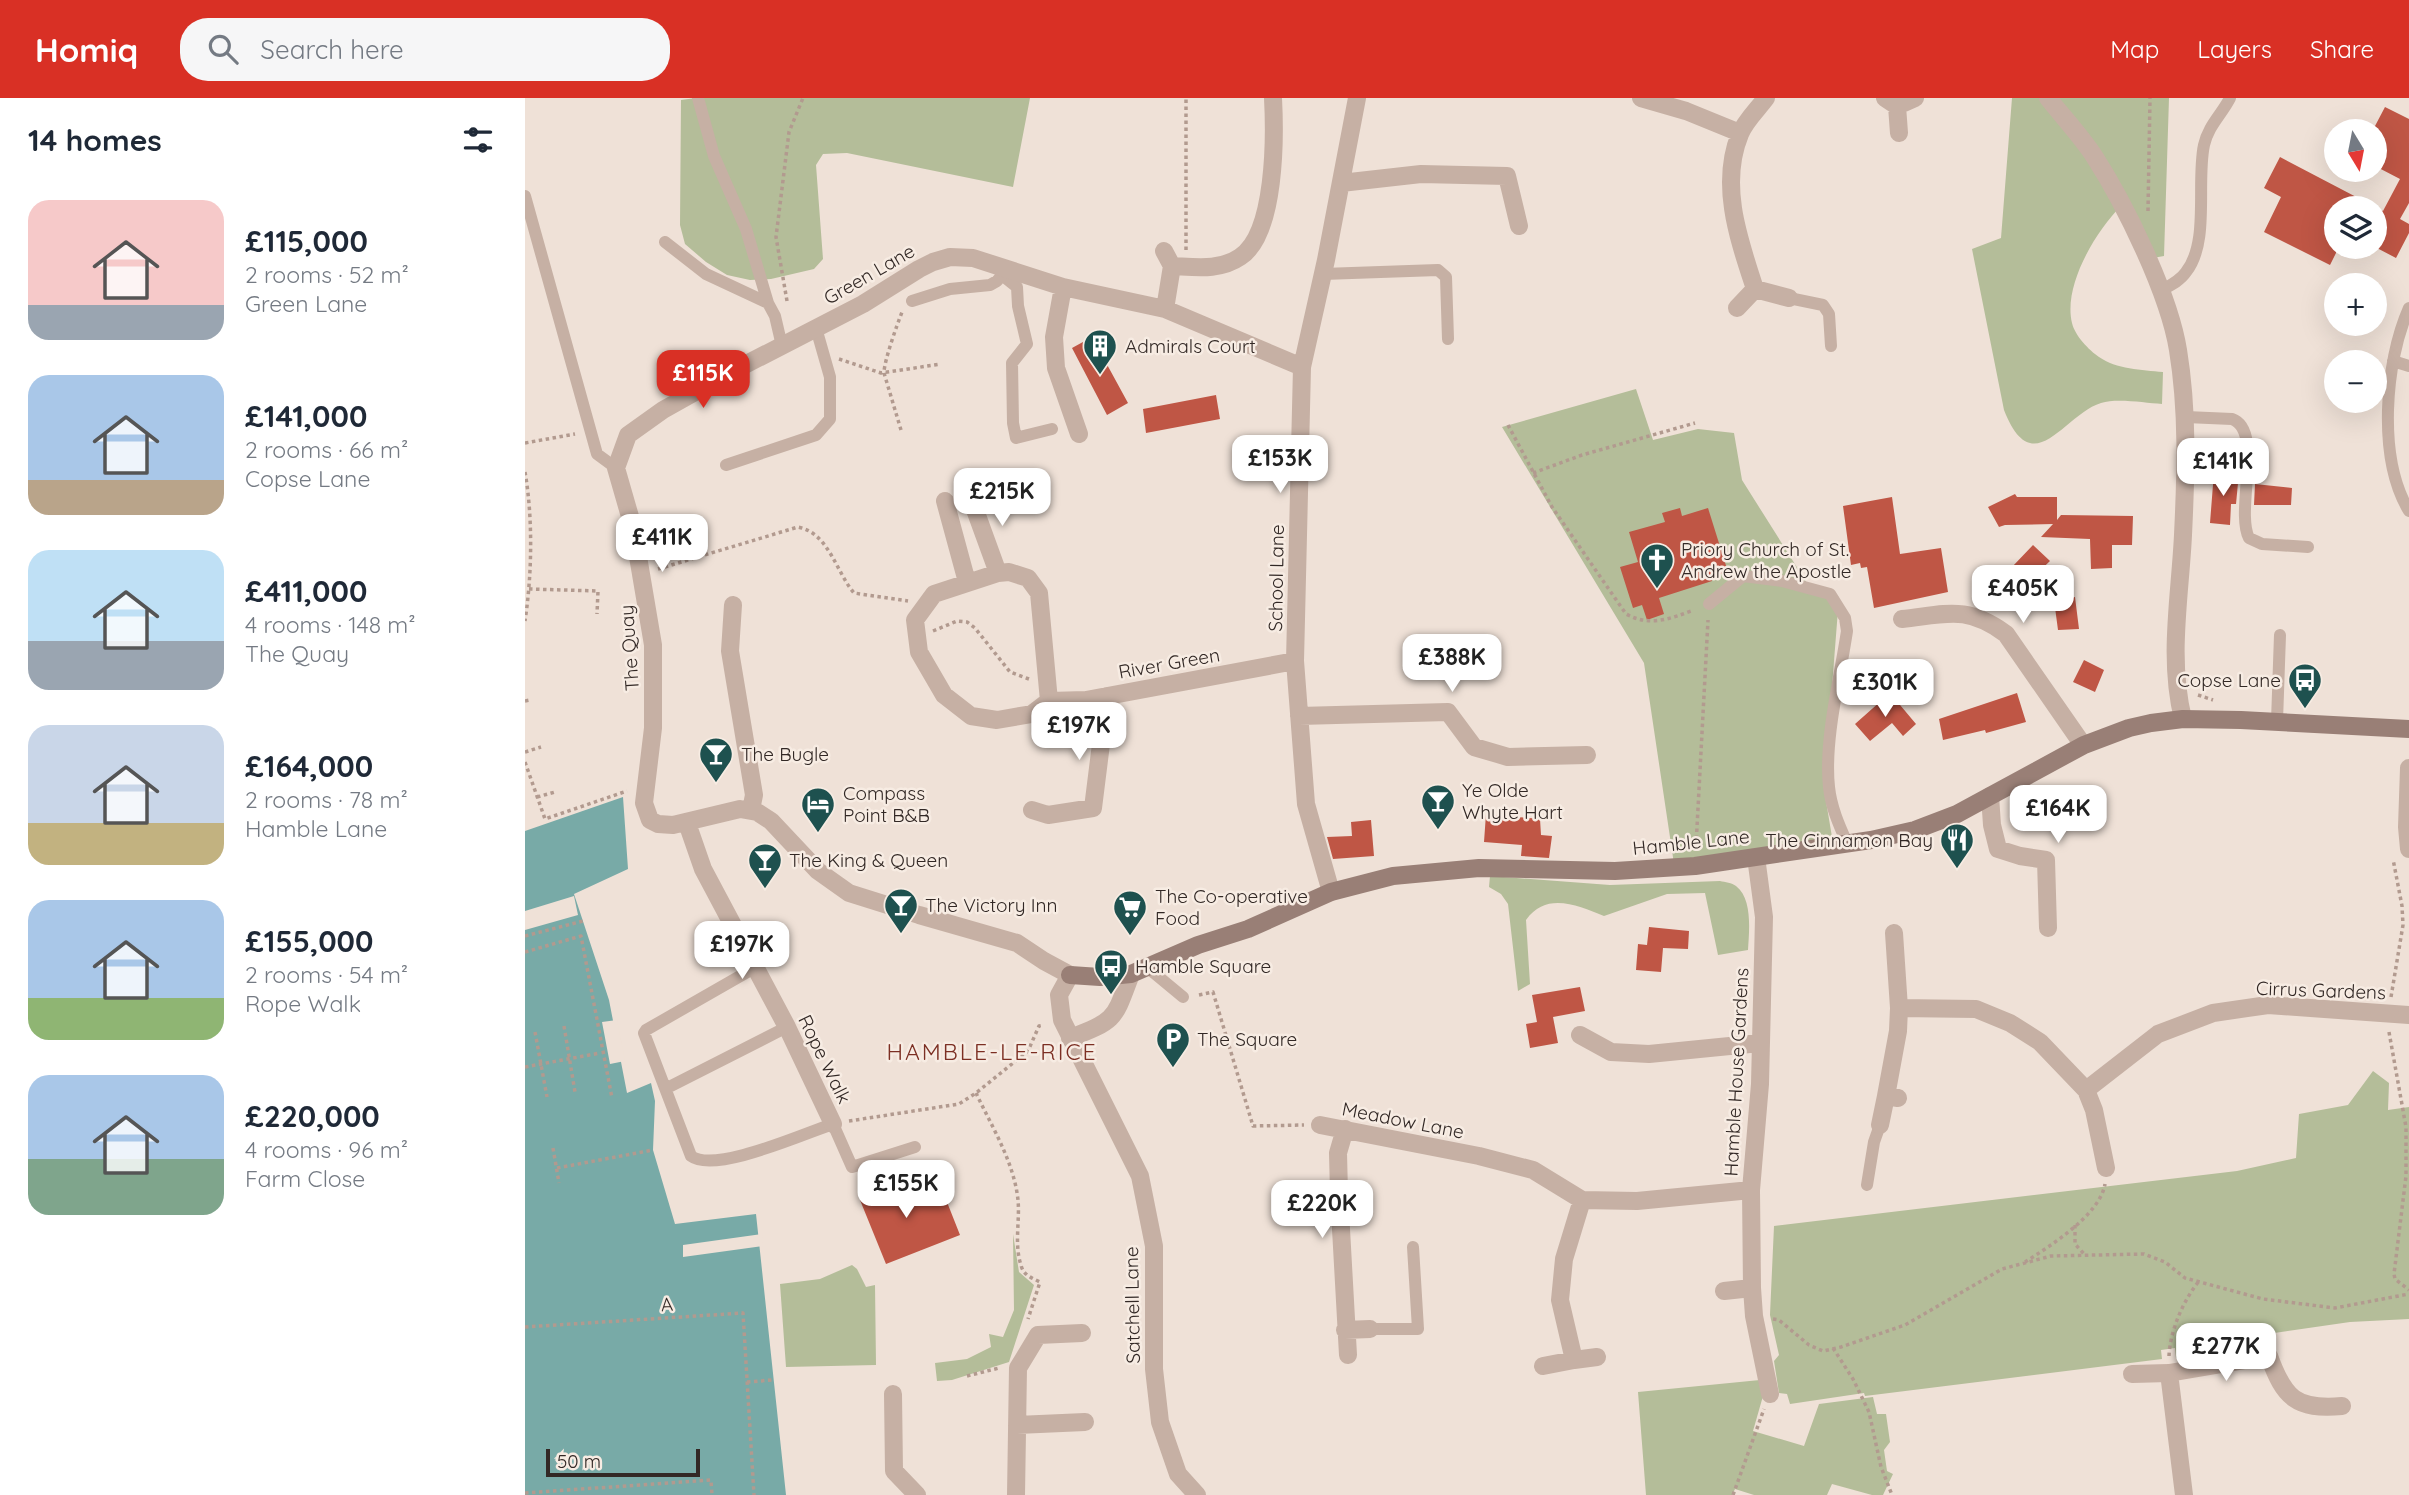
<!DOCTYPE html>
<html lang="en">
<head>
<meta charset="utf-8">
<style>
	:root { --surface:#fff; --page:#f6f6f7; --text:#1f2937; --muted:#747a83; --accent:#d93025 }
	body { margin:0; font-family:Quicksand,sans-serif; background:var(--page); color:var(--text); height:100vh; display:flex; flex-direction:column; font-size:26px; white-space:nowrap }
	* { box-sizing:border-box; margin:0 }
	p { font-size:23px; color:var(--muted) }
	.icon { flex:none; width:38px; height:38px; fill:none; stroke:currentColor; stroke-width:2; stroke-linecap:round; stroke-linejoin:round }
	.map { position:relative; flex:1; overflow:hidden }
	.drawer { display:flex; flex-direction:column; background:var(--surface); width:525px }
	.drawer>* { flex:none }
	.needle { width:46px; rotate:170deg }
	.fabs { position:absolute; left:1799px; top:21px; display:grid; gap:14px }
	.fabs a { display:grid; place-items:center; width:63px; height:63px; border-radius:50%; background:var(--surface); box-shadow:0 7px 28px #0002; font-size:35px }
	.scale { position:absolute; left:21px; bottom:18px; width:154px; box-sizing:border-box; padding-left:7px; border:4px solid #322825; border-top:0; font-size:19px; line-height:24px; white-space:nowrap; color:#322825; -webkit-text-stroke:5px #f7ece3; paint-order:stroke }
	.price { position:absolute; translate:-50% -60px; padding:0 16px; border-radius:14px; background:#fff; color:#222; font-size:23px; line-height:46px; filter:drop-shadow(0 2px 4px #0008) }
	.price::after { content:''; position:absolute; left:50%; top:42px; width:21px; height:16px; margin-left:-10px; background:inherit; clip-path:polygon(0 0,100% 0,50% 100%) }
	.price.selected { background:var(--accent); color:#fff }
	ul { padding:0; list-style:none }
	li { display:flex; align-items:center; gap:21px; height:175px; padding:0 28px }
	li span { display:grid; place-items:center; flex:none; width:196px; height:140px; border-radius:21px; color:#555 }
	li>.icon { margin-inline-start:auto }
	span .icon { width:84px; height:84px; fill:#fffc; stroke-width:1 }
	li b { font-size:30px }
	h2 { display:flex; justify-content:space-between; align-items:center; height:84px; padding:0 28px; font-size:30px }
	header { display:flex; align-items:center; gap:42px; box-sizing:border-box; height:98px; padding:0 35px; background:var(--accent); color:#fff }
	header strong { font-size:33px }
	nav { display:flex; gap:38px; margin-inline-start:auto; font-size:24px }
	.search { width:490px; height:63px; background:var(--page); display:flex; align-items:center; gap:18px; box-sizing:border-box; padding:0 24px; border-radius:28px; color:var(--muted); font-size:26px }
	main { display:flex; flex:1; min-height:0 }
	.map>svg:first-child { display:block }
	.green { fill:#b4bd99 }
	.water { fill:#78aaa7 }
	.pier { fill:#efe1d7 }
	.building { fill:#bf5645 }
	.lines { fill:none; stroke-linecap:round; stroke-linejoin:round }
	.path { stroke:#b29a8f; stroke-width:3.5; stroke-dasharray:3.5 3.5; stroke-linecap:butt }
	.service { stroke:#c6b0a4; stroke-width:12 }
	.minor { stroke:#c6b0a4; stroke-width:18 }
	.tertiary { stroke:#c6b0a4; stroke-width:18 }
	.secondary { stroke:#997f76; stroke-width:18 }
	.labels { text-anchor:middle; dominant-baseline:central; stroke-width:5; stroke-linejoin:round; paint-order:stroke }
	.street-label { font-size:19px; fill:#322825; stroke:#f7ece3 }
	.poi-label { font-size:19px; fill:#322825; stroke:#f7ece3; text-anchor:start }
	.quarter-label { font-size:23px; letter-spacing:2px; fill:#7c2f23; stroke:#f7ece3 }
</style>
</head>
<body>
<header>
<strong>Homiq</strong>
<div class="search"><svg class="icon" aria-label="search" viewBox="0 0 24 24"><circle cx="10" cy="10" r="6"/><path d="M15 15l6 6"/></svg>Search here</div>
<nav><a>Map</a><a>Layers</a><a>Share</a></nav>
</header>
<main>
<section class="drawer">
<h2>14 homes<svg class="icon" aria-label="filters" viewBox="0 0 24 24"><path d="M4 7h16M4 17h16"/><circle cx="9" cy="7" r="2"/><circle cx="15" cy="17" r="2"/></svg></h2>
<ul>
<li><span style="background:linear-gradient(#f6c9c9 75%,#9aa5b1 0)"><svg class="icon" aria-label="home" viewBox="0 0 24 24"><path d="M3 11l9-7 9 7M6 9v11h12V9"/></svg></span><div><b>£115,000</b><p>2 rooms · 52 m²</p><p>Green Lane</p></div></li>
<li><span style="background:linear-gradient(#a9c7e8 75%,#b9a48a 0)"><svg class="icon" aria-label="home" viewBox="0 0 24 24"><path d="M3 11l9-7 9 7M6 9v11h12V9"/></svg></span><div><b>£141,000</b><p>2 rooms · 66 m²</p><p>Copse Lane</p></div></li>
<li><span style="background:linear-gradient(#bfe0f5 65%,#9aa5b1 0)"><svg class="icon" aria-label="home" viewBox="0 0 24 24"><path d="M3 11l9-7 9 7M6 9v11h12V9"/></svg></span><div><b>£411,000</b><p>4 rooms · 148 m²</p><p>The Quay</p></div></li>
<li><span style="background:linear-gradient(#c9d6e8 70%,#c2b280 0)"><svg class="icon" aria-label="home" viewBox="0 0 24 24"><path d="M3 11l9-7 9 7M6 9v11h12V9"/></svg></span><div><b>£164,000</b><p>2 rooms · 78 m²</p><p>Hamble Lane</p></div></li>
<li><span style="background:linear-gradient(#a9c7e8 70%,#8fb573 0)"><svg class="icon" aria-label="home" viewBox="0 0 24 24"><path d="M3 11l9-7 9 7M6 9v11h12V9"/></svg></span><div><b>£155,000</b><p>2 rooms · 54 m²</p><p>Rope Walk</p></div></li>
<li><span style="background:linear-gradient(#a9c7e8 60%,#7fa58c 0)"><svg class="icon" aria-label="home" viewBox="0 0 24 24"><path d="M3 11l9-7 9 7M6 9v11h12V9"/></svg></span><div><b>£220,000</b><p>4 rooms · 96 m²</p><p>Farm Close</p></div></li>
</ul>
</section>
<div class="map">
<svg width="1884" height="1397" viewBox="0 0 1884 1397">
	<rect width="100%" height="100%" fill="#efe1d7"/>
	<!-- green -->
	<path class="green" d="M171 0H505L488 89 322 55 298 56 291 67 298 161 289 171 246 181 225 182 202 177 181 164 160 146 155 127 156 2Z
		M1487 0H1644L1639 158 1622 161 1596 108C1570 134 1538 188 1547 225 1550 238 1564 252 1574 259 1591 271 1617 272 1638 274L1637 306C1620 305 1592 300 1576 305 1539 316 1508 386 1479 312L1447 151 1476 140Z
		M1111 291 1128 342 1173 331 1209 335 1217 382 1285 490 1314 499 1299 691 1308 745 1149 766 1119 565 977 329Z
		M965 778 1085 787 1195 783C1200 784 1207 785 1211 788 1228 801 1224 834 1223 852L1193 857 1180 795 1142 796 1079 818C1053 808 1022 793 1001 822L1005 886 993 893 983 806 976 796 964 789Z
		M1848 973 1864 985 1863 1012 1884 1009V1221L1825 1224 1715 1240 1651 1260 1650 1250 1636 1252 1637 1261 1340 1298 1339 1295 1265 1306 1262 1296 1254 1295 1249 1263 1254 1257 1245 1217 1249 1128 1712 1073 1771 1060 1774 1016 1823 1007Z
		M488 1136 494 1174 509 1187 484 1264 427 1282 412 1283 410 1265 442 1261 466 1249 464 1236 478 1239 489 1212Z
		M327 1167 332 1171 341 1189 350 1187 351 1267 261 1269 255 1186 295 1181Z
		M1235 1282 1238 1298 1228 1333 1279 1348 1294 1306 1348 1299 1352 1316H1361L1365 1344 1359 1352 1362 1373 1368 1376 1358 1397H1347L1307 1386 1302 1397H1229L1210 1391 1207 1397H1121L1113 1294Z"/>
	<!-- water -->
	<path class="water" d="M98 699 103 771 49 796 84 902 102 995 126 985 130 1003 128 1052 150 1126 231 1116 261 1397H0V733Z"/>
	<!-- pier -->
	<path class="pier" d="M49 798 53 817 0 832V813Z
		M92 922 100 963 85 966 77 924Z
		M237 1136 238 1148 158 1159V1147Z"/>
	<!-- building -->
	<path class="building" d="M1860 9 1884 21V105L1875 121 1884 126V135L1871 160 1850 149V110H1811V155L1805 167 1739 134 1756 99 1739 90 1755 59 1858 113 1875 81 1850 68V28Z
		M567 239 603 305 582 317 547 250Z
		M691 297 695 321 621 335 618 311Z
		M1689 374 1708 375V384L1713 385 1711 406H1706L1705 427 1685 425Z
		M1730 386 1767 390 1766 407H1729Z
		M1490 396 1492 399H1532V422L1536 417 1608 418 1607 447H1587V470L1566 471 1565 441 1516 439 1528 426 1480 427 1474 429 1463 409Z
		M1367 399 1375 456 1416 450 1423 494 1349 510 1342 469 1336 470 1335 465 1326 467 1318 408Z
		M1155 410 1157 418 1183 410 1203 474 1186 479 1187 483 1134 500 1139 516 1122 522 1117 507 1108 510 1095 469 1113 464 1104 434 1140 424 1137 415Z
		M1508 447 1525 463 1503 484 1487 469Z
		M1550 499 1554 531 1533 532 1529 502Z
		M1559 562 1579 572 1570 594 1548 584Z
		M1365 595 1391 626 1378 638 1367 625 1345 643 1330 626Z
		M1492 595 1501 624 1461 635 1460 632 1418 642 1414 621Z
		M961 716 1015 721 1016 737 1027 738 1024 760 996 758 997 747 959 744Z
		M846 722 849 758 808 761 802 739 827 738 826 724Z
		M1124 829 1164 833 1163 851 1138 850 1136 874 1111 872 1113 846 1122 847Z
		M1055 889 1060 913 1028 919 1033 945 1005 950 1001 926 1012 924 1007 897Z
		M391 1082 401 1107 420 1099 435 1137 361 1166 335 1102 338 1101 334 1091 351 1084 354 1090 360 1088 362 1093Z"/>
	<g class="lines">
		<!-- path -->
		<path class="path" d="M1623 113 1625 0
			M661 152V0
			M262 203 251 139 264 34 278 0
			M314 261 356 275 416 266
			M983 327 1027 409 1101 516C1125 529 1144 521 1169 512
			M376 332 359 275C359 263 372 227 377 214
			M0 345 50 336
			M0 374C8 420 7 477 0 523
			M1008 375 1057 357 1170 325
			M133 471 273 429C304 435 311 474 329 495L383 503
			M4 491 73 493 72 516
			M408 533 432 523 442 524 450 530 485 574 504 581
			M1673 597 1688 602
			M0 603 5 602
			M0 654 16 649
			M0 664 20 721 102 693
			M12 699 30 694
			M1171 748 1183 522
			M0 838 58 823
			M0 854 56 838 87 1000
			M674 897 688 894 728 1028 779 1027
			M1866 899 1878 827 1877 808 1868 761
			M39 928 50 994
			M10 934 22 999
			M1864 934 1881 1029V1078L1869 1176 1870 1181 1884 1192
			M0 969 75 955
			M451 995C467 1029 489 1064 493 1102 495 1123 489 1146 496 1167 498 1177 507 1180 515 1184L503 1221
			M324 1023 434 1006 451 995 503 953 514 928 519 927
			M28 1050 34 1085
			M32 1070 128 1052
			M1550 1127V1146L1560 1157
			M1500 1164C1525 1148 1575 1117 1580 1086
			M1248 1221 1254 1222 1284 1247 1298 1253 1316 1249 1380 1227 1477 1171 1526 1158 1619 1156 1640 1164 1660 1180 1738 1201 1810 1210 1884 1196
			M0 1229 218 1215 229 1397
			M1308 1250 1328 1281 1344 1314 1356 1369 1367 1397
			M1644 1258C1645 1233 1658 1203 1674 1183
			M442 1278 474 1270
			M222 1284 247 1282
			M0 1395 186 1382 187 1397
			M1208 1397 1239 1311"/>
		<!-- service -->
		<path class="service" d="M173 0 189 58 221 131 243 205
			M0 98 72 356 91 370
			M140 144 181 176 243 205 250 218 257 248
			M798 176 913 172 921 179 923 241
			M477 177 492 189 493 208 502 246 487 265 488 325 491 340 527 331
			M1635 193C1644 188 1655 183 1661 174 1685 144 1671 84 1679 47 1683 28 1697 16 1705 0
			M1264 200 1298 207 1304 216 1306 248
			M387 203 425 191 465 187 472 183 477 177 478 170
			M1884 210C1860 264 1852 360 1884 413
			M1868 263 1884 268
			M1661 319 1707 321C1739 332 1710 413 1724 440L1737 446 1783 449
			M201 367 291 337 305 321V279L291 230
			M1184 506 1218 478 1257 483 1305 496 1320 520 1322 533C1315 580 1299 642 1304 689 1306 709 1314 727 1322 745
			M1752 623 1755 537
			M231 869 121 932 119 935 166 1058C190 1076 280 1035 308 1026L327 1069 390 1049
			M623 870 658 899
			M142 990 262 929
			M1342 1087 1349 1044 1355 1027
			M845 1231H893L888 1149"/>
		<!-- minor -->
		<path class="minor" d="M1116 0 1161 13 1215 35
			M1241 0C1233 11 1220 23 1215 36 1194 87 1214 142 1230 191L1264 200
			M1360 0 1372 8 1374 35
			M1523 0C1538 19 1556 38 1569 58 1600 106 1644 196 1653 252 1663 313 1661 375 1658 437 1655 499 1643 560 1658 621
			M1372 8 1390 0
			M816 85 896 76 982 78 994 128
			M639 153 647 168 640 211
			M647 168C670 169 695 173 715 159 751 136 750 38 748 0
			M538 189 529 239 531 270 554 336
			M1212 210 1230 191
			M445 398 473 475
			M420 403 442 484
			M208 507 205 553 229 697 226 712
			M1377 521C1422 516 1442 507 1481 536L1558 647
			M524 603 514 495 503 480 484 474 473 475 409 496 390 522 394 554 419 597 446 618 472 622 507 616 524 603 561 602 770 563
			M774 618 923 614 949 649 983 659 1062 657
			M1884 670 1882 729 1884 751
			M1465 698 1467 727 1473 751 1495 758 1521 762 1523 830
			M507 712 523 717 568 710 582 598
			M162 725 178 771 262 929 308 1026
			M1231 759 1239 819 1235 986 1226 1092 1227 1190 1229 1218 1245 1296
			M806 794 781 706 770 563 777 269 801 162 832 0
			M1369 835 1374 910
			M545 877 519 863 492 845 394 817 324 795 293 773 246 723 232 714 215 711 148 727 133 726 125 722 119 705 128 630V547L108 429 91 370 103 337 138 312 204 275 338 206 394 171 408 164 425 159 448 160 538 189 640 211 777 269
			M1055 937 1086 954 1124 956 1235 945
			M545 940C592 922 589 921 606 876
			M1561 992 1569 1012 1581 1070
			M1373 1000 1361 998 1373 933 1374 910 1451 911 1485 925 1515 944 1561 992 1633 936 1688 915 1743 907 1884 917
			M795 1027 954 1058 1008 1072 1057 1102 1112 1103 1226 1092
			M1355 1027 1361 998
			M820 1031 813 1055 814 1095 823 1257
			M1057 1102 1039 1161 1035 1202 1049 1262 1072 1259
			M1199 1193 1227 1190
			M820 1232 845 1231
			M1018 1268 1049 1262
			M1607 1276 1644 1275
			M368 1296 369 1373 392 1397
			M492 1327 560 1324
			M491 1397 493 1270 513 1237 557 1235
			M1659 1397 1644 1275 1744 1258C1759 1300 1771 1312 1817 1308"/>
		<!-- tertiary -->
		<path class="tertiary" d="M545 877 534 897 537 922 615 1078 629 1148V1271L635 1324 653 1376 672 1397"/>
		<!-- secondary -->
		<path class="secondary" d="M545 877 575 879 606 876 673 847 723 831 806 794 868 778 954 770 1090 773 1170 768 1346 742 1390 732 1432 716 1559 647 1604 630 1626 625 1658 621 1716 622 1884 631"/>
	</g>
	<!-- icons -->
	<defs>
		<g id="building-pin" transform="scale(1.75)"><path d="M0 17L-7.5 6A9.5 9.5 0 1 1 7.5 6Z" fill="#1e514f" stroke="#f7ece3"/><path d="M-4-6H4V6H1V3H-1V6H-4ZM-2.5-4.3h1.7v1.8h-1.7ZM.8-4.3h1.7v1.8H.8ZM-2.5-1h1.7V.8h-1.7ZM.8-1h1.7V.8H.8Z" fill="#fff"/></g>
		<g id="church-pin" transform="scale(1.75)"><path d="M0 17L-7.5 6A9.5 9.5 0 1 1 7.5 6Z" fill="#1e514f" stroke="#f7ece3"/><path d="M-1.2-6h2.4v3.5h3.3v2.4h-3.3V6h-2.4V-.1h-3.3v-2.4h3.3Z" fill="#fff"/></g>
		<g id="bus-pin" transform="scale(1.75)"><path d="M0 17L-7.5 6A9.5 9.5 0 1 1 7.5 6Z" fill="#1e514f" stroke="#f7ece3"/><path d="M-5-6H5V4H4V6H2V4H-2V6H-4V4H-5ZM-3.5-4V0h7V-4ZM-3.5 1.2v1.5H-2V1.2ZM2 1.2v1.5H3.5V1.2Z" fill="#fff"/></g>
		<g id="bar-pin" transform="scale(1.75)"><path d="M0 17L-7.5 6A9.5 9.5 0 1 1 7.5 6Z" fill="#1e514f" stroke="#f7ece3"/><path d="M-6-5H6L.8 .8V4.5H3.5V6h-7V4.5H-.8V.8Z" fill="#fff"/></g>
		<g id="hotel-pin" transform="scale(1.75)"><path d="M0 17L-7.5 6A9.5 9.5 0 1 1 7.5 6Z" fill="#1e514f" stroke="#f7ece3"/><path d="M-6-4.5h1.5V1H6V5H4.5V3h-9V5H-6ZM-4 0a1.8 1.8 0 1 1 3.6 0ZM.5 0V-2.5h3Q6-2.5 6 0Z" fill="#fff"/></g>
		<g id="restaurant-pin" transform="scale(1.75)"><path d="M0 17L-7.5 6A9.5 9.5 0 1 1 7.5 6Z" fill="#1e514f" stroke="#f7ece3"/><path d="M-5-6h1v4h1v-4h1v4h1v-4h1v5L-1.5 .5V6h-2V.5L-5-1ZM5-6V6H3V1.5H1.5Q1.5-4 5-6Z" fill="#fff"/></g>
		<g id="supermarket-pin" transform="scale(1.75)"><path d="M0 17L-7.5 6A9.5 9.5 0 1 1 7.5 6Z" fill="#1e514f" stroke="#f7ece3"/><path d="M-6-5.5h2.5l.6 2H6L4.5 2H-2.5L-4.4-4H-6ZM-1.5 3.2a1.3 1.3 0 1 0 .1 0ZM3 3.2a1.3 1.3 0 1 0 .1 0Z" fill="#fff"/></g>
		<g id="parking-pin" transform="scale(1.75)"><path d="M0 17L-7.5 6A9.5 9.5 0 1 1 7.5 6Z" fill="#1e514f" stroke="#f7ece3"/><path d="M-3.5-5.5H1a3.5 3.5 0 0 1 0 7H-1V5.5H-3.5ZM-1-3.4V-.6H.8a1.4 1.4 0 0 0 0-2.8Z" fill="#fff"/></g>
	</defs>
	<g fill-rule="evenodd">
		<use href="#building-pin" x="575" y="248"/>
		<use href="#church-pin" x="1132" y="462"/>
		<use href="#bus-pin" x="1780" y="582"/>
		<use href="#bar-pin" x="191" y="656"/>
		<use href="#bar-pin" x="913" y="703"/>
		<use href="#hotel-pin" x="293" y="706"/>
		<use href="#restaurant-pin" x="1432" y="742"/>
		<use href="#bar-pin" x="240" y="762"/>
		<use href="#bar-pin" x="376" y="807"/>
		<use href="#supermarket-pin" x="605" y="809"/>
		<use href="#bus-pin" x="586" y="868"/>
		<use href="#parking-pin" x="648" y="941"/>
	</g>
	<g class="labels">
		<!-- street labels -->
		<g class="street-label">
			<text transform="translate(344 176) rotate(-30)">Green Lane</text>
			<text transform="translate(751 480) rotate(-89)">School Lane</text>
			<text transform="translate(104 550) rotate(-94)">The Quay</text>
			<text transform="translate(644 565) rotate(-10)">River Green</text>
			<text transform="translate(1166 744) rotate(-6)">Hamble Lane</text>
			<text transform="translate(1796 892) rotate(2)">Cirrus Gardens</text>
			<text transform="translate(300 961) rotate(64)">Rope Walk</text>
			<text transform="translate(1211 974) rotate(-87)">Hamble House Gardens</text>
			<text transform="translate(878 1022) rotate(11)">Meadow Lane</text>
			<text transform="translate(142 1206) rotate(-4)">A</text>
			<text transform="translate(607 1207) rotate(-91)">Satchell Lane</text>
		</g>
		<!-- poi labels -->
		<g class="poi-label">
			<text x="600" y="248">Admirals Court</text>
			<text x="1156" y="451">Priory Church of St.<tspan x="1156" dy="22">Andrew the Apostle</tspan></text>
			<text x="1756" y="582" text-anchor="end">Copse Lane</text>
			<text x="216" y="656">The Bugle</text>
			<text x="937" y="692">Ye Olde<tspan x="937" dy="22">Whyte Hart</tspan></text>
			<text x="318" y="695">Compass<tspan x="318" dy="22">Point B&amp;B</tspan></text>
			<text x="1408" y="742" text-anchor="end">The Cinnamon Bay</text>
			<text x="264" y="762">The King &amp; Queen</text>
			<text x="630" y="798">The Co-operative<tspan x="630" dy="22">Food</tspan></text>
			<text x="400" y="807">The Victory Inn</text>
			<text x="610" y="868">Hamble Square</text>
			<text x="672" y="941">The Square</text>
		</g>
		<!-- quarter labels -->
		<g class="quarter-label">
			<text x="467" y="953">HAMBLE-LE-RICE</text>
		</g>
	</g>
</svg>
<div class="fabs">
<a><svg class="needle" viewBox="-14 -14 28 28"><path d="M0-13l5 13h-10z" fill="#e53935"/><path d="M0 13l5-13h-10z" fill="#747a83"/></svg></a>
<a><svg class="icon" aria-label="layers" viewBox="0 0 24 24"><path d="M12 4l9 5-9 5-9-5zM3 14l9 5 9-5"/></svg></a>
<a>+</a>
<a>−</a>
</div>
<div class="scale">50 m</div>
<b class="price selected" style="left:178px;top:312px">£115K</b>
<b class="price" style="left:755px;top:397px">£153K</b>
<b class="price" style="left:1698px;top:400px">£141K</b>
<b class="price" style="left:477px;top:430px">£215K</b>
<b class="price" style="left:137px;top:476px">£411K</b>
<b class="price" style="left:1498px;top:527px">£405K</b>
<b class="price" style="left:927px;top:596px">£388K</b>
<b class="price" style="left:1360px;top:621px">£301K</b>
<b class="price" style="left:554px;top:664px">£197K</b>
<b class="price" style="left:1533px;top:747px">£164K</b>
<b class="price" style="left:217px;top:883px">£197K</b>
<b class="price" style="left:381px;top:1122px">£155K</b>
<b class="price" style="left:797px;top:1142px">£220K</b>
<b class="price" style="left:1701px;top:1285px">£277K</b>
</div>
</main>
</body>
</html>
